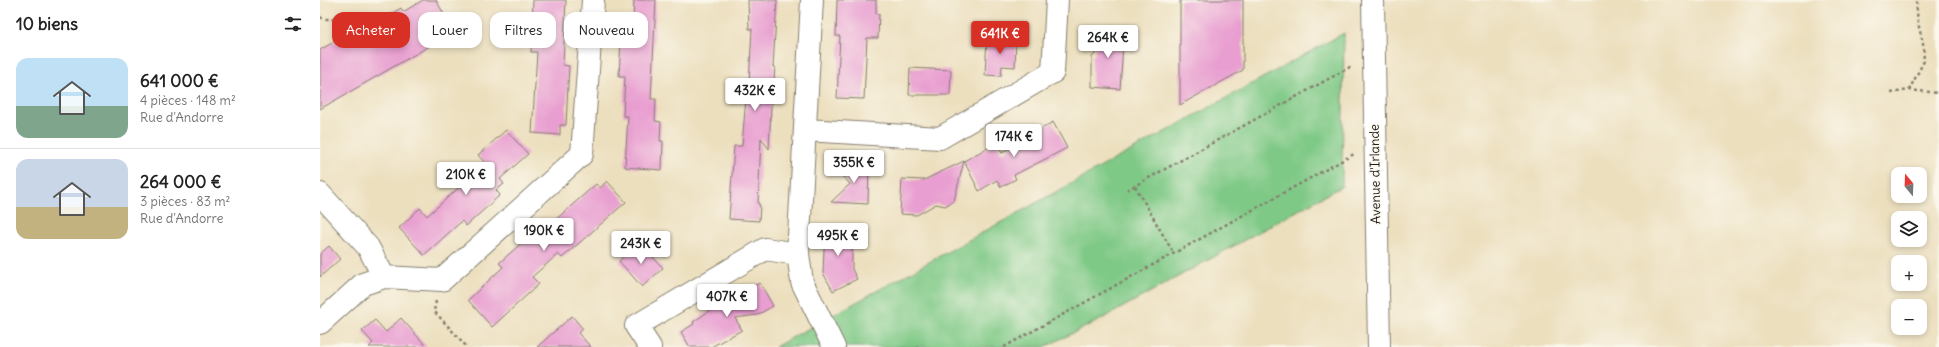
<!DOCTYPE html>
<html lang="fr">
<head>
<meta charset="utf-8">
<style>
	:root { --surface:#fff; --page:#f2f2f2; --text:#222; --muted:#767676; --line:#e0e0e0; --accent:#d93025 }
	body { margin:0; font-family:Delius,sans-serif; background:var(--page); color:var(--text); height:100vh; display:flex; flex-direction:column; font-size:15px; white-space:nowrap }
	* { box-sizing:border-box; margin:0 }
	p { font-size:13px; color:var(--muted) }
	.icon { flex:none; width:22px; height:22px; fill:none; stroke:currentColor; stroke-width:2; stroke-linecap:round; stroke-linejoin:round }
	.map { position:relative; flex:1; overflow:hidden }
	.details { display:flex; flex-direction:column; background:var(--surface); width:320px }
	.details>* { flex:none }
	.banner { position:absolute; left:12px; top:12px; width:380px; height:36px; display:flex; gap:8px }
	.needle { width:26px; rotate:341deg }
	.tools { position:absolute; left:1571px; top:167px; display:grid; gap:8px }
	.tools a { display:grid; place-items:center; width:36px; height:36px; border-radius:8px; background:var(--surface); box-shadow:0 2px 6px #0003; font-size:20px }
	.price { position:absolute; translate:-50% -34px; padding:0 9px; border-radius:4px; background:#fff; color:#222; font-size:13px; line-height:26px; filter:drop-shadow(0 1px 2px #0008) }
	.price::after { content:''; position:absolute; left:50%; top:24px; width:12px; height:9px; margin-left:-6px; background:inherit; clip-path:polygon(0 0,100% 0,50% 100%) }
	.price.selected { background:var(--accent); color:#fff }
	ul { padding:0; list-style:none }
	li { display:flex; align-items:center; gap:12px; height:100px; padding:0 16px }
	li+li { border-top:1px solid var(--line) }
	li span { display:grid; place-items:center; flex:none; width:112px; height:80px; border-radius:12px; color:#555 }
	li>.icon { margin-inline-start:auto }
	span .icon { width:48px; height:48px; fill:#fffc; stroke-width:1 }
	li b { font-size:17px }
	h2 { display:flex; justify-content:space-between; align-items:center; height:48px; padding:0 16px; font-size:17px }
	.chip { padding:0 14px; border-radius:12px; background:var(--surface); box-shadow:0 2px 6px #0003; font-size:14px; line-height:36px }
	.chip.selected { background:var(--accent); color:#fff }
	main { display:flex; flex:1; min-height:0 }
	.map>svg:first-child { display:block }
	.green { fill:#7fc986; stroke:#4e7251 }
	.building { fill:#e89ed0 }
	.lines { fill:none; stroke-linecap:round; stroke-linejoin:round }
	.minor-casing { stroke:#847e6d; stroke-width:24 }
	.path { stroke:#847e6d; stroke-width:2.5; stroke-dasharray:3 3; stroke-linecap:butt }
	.minor { stroke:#fff; stroke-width:22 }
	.labels { text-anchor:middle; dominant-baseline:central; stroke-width:3; stroke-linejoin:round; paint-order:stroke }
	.street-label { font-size:13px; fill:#1c1c1c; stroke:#fbf7ec }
</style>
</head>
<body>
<main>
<section class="details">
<h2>10 biens<svg class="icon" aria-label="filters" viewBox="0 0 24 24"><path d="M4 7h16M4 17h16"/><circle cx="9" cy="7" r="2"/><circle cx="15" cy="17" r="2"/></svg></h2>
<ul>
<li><span style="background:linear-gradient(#bfe0f5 60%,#7fa58c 0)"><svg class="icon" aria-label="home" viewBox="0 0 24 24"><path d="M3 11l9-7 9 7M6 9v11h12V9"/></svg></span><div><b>641 000 €</b><p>4 pièces · 148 m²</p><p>Rue d'Andorre</p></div></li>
<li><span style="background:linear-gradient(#c9d6e8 60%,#c2b280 0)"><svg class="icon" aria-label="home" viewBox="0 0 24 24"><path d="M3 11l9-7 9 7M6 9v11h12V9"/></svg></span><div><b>264 000 €</b><p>3 pièces · 83 m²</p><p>Rue d'Andorre</p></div></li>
</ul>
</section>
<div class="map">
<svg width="1619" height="347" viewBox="0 0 1619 347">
	<rect width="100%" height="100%" fill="#fbf7ec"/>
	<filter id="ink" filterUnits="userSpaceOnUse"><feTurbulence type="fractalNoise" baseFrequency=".025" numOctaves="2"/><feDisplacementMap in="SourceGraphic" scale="8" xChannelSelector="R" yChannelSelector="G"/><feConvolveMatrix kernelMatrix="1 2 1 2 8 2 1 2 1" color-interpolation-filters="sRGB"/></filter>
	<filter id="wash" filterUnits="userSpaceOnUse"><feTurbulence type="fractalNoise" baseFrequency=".012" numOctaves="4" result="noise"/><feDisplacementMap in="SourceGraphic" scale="16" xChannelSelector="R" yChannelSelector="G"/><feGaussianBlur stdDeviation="0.9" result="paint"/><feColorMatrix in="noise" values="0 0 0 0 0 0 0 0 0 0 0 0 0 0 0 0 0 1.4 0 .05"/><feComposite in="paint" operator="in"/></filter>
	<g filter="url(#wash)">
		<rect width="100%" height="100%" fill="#ecdfbe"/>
		<!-- green -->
		<path class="green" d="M1024 33 1022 186 778 321 724 347H455Z"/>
		<g id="blocks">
			<!-- building -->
			<path class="building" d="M103 0H116L134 32 0 109V50L34 30 38 37 69 20 67 16 81 8 83 12Z
				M213 0H246L243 65 249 66 246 125H240V135L212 133 217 52H211Z
				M314 0H336L331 99H336L335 121 341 122 340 141H343L342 170 305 167 308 116H303L305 76H299L302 20H313Z
				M428 0H457L453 67H455L454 82 452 85 449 149 441 138 438 204 440 205 439 221 409 219 414 146H422L427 85 429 83 432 29H429Z
				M517 0H556V14H559L558 38H547L544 99 517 98 520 36H516Z
				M860 0H923V70L860 105Z
				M776 30 804 31 800 89 772 87V57L775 54Z
				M667 38 696 39 695 67 682 66 681 76 665 75Z
				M590 68 631 70 630 95H589Z
				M733 122 747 148 694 175 696 179 681 187 677 180 659 191 644 161 676 143 682 153Z
				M186 130 208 154 180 179 184 184 176 190 180 195 146 226 142 221 104 255 79 228 100 208 107 216 144 183 165 163 158 155Z
				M644 161 634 201 625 206 616 204 597 215 580 214 582 179 604 180Z
				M510 164 547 167 549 165 548 204 511 202 530 184Z
				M287 181 306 202 242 258 238 254 212 277 219 284 172 327 148 300 183 267 179 263 214 232 217 236 276 184 280 188Z
				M505 227 532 228V269L537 279 513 291 503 273Z
				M319 242 343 268 322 287 299 261Z
				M9 246 20 259 0 277V254Z
				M440 283 453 306 437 315 415 318 422 330 391 347H370L361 332 374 324 373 322 404 301Z
				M252 316 263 329 258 333 271 347H217Z
				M81 318 107 347H49L53 343 42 331 55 320 66 332Z"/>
		</g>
	</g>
	<g filter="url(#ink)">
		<use href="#blocks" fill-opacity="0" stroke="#847e6d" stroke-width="1"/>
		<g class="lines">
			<!-- minor casing -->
			<g class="minor-casing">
				<path id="minor" d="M492 0 478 254 482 282 514 347
					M1053 0 1059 347
					M485 130 620 138 733 72 737 0
					M0 194 48 247 64 277 122 280 262 154 273 0
					M0 323 43 284 64 277
					M330 347 316 326 445 249 478 254"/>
			</g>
			<!-- path -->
			<path class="path" d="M0 17 4 19 42 20 53 17
				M1589 90 1619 93
				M1571 93 1589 90 1604 61 1603 43 1598 23 1596 0
				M815 186 854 254
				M807 190 1032 66
				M116 301 114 311 147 347
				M684 347 1034 154"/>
			<!-- minor -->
			<use href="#minor" class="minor"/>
		</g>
	</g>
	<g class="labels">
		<!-- street labels -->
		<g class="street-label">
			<text transform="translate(1055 174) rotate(-91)">Avenue d'Irlande</text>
		</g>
	</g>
</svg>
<div class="tools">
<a><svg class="needle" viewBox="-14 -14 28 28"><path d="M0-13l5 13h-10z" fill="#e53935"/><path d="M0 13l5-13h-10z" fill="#767676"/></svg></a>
<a><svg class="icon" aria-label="layers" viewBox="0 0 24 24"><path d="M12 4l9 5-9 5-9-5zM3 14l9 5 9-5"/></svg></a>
<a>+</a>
<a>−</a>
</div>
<b class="price selected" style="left:680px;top:55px">641K €</b>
<b class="price" style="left:788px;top:59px">264K €</b>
<b class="price" style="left:435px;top:112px">432K €</b>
<b class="price" style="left:694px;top:158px">174K €</b>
<b class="price" style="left:534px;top:184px">355K €</b>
<b class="price" style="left:146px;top:196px">210K €</b>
<b class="price" style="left:224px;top:252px">190K €</b>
<b class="price" style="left:518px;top:257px">495K €</b>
<b class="price" style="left:321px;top:265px">243K €</b>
<b class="price" style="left:407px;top:318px">407K €</b>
<div class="banner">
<a class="chip selected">Acheter</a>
<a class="chip">Louer</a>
<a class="chip">Filtres</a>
<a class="chip">Nouveau</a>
</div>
</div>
</main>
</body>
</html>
